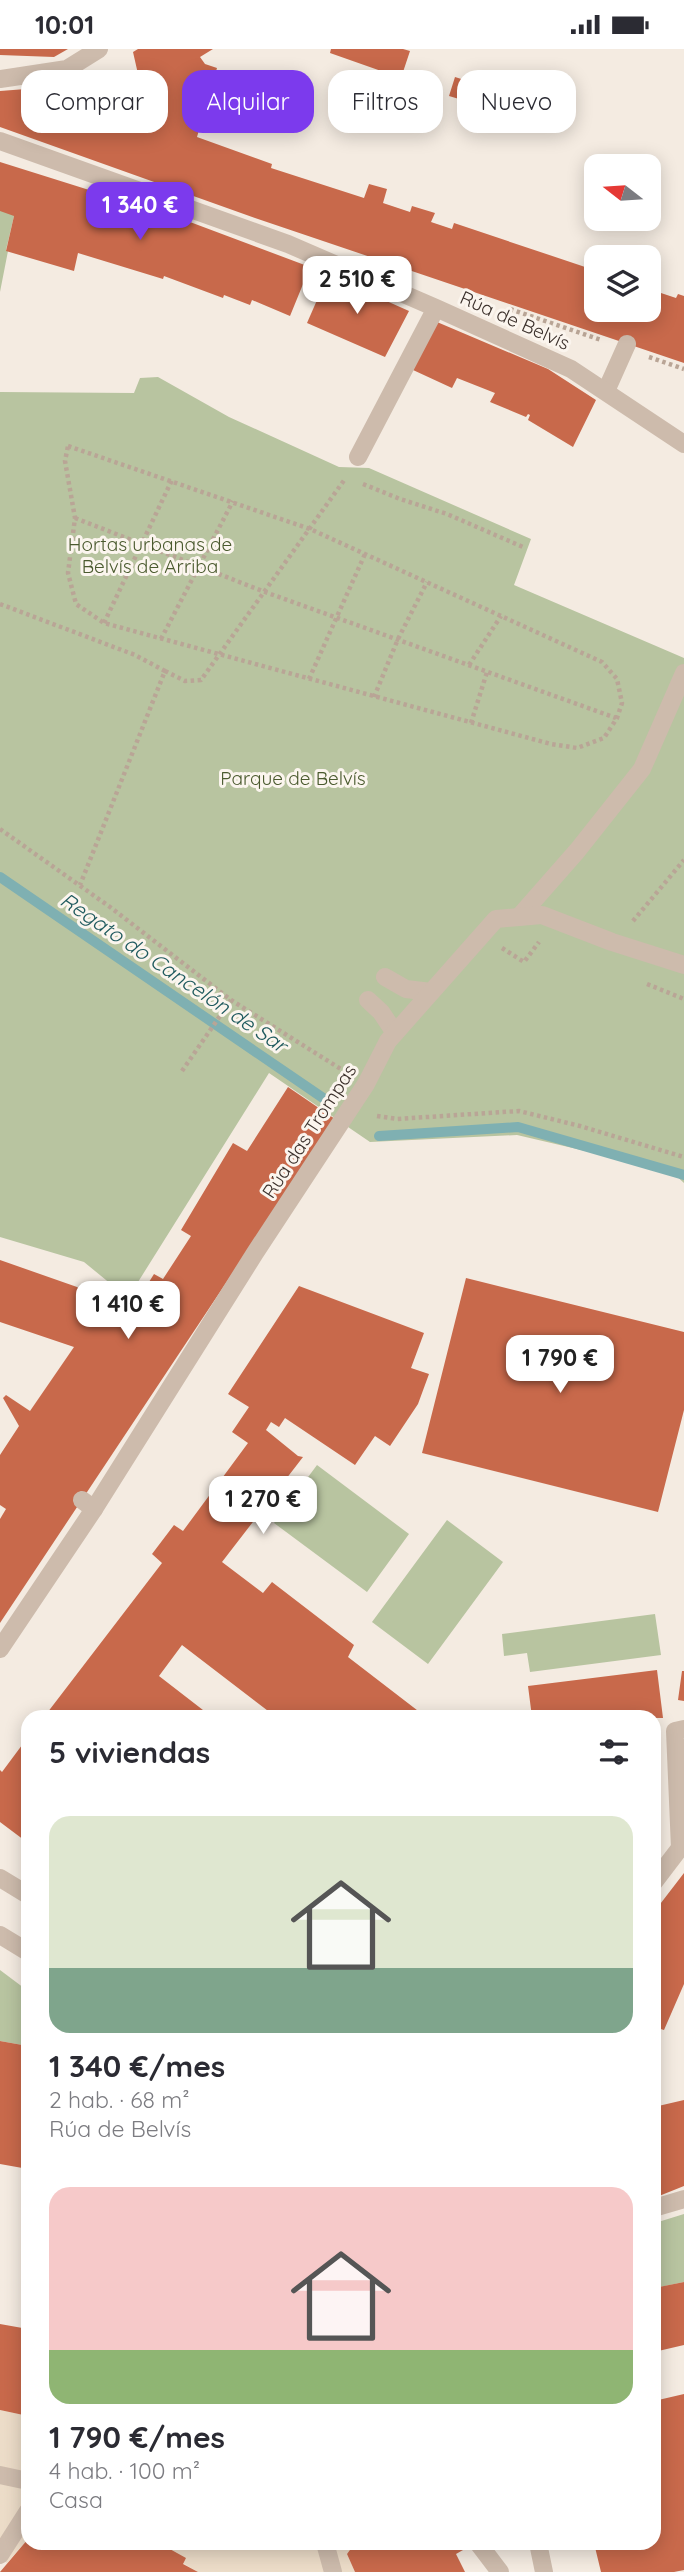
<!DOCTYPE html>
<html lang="es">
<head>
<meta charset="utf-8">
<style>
	:root { --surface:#fff; --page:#f2f2f3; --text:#2b2b33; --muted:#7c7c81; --accent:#7c3aed }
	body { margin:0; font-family:Quicksand,sans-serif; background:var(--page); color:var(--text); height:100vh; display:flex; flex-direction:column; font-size:26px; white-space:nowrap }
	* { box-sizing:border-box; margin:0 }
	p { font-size:23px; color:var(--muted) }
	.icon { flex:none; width:38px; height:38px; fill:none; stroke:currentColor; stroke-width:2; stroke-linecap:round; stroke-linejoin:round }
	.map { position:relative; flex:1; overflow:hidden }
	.drawer { position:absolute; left:21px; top:1661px; width:640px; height:840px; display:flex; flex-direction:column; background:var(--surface); border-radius:21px; box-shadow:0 4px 18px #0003 }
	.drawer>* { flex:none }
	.hud { position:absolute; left:21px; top:21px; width:642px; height:63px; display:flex; gap:14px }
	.needle { width:46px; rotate:287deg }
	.controls { position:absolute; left:584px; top:105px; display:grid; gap:14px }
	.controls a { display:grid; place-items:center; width:77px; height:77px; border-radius:14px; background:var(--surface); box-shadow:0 4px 18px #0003; font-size:35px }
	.price { position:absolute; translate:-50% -60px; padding:0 16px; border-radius:14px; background:#fff; color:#222; font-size:23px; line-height:46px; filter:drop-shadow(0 2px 4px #0008) }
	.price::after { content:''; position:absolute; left:50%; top:42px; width:21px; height:16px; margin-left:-10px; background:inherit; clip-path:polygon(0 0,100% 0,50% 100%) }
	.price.on { background:var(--accent); color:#fff }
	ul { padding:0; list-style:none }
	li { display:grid; align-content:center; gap:14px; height:371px; padding:0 28px }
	li span { display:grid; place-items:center; height:217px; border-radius:21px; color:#555 }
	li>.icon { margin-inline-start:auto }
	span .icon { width:126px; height:126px; fill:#fffc; stroke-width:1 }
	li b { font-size:30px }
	h2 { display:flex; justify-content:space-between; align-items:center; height:84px; padding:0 28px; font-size:30px }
	.pill { padding:0 24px; border-radius:21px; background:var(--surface); box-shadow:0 4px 18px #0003; font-size:24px; line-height:63px }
	.pill.on { background:var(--accent); color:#fff }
	.status { display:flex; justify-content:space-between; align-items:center; height:49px; padding:0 35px; background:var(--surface); direction:ltr }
	.status svg { height:19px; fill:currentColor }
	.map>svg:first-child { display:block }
	.green { fill:#b8c4a0 }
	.plaza { fill:#ecdcc8 }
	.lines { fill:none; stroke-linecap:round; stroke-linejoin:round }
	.stream { stroke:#7fb0b2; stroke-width:10 }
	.building { fill:#c8694b }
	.path { stroke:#b9a596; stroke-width:4.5; stroke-dasharray:3.5 3.5; stroke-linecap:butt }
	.service { stroke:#cdbbac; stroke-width:18 }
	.pedestrian { stroke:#cdbbac; stroke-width:18 }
	.minor { stroke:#cdbbac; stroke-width:18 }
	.tertiary { stroke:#cdbbac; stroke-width:18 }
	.labels { text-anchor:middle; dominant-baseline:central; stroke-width:6; stroke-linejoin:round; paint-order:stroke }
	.street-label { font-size:19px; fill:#3b302b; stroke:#fbf5ee }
	.park-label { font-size:19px; fill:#4a5a2e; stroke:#fbf5ee }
	.water-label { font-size:21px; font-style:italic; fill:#1f5a5e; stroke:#fbf5ee }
</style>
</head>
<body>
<div class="status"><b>10:01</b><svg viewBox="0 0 49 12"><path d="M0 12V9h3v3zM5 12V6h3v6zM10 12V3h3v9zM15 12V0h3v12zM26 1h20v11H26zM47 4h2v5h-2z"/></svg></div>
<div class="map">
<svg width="684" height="2523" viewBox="0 0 684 2523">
	<rect width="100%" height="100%" fill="#f4ebe1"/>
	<!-- green -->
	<path class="green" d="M0 113 14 167 6 201 8 202 0 243Z
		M158 328 229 368 339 418 369 419 531 490 514 536 684 609V1134L671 1122 517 1086 370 1093 269 1024 128 1249 84 1213 0 1188V343L134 344 140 329Z
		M317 1416 409 1485 367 1543 274 1474Z
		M447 1471 503 1513 428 1615 372 1573Z
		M655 1565 661 1606 530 1623 527 1604 504 1607 502 1585Z
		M0 1921 28 1942V1997L0 1992Z
		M684 2165V2233L655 2239V2174Z"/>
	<!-- plaza -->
	<path class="plaza" d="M0 2361 28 2367V2490L7 2514 0 2509Z
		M149 2494H355L347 2505 355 2523H198Z"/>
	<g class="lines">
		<!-- stream -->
		<path class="stream" d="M0 828 326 1051
			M379 1087 518 1078 684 1126"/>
	</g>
	<!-- building -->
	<path class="building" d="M0 0H68L54 8 0 6Z
		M138 0H213L200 8 205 15 217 19 197 88 272 115 271 119 364 149 369 135 387 140 383 154 410 163 412 157 435 164 431 173 452 180 454 174 597 222V261H649V240L676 249 678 245 684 247V314L255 169 0 78V42L26 40 148 84 143 47 133 3Z
		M331 0H403L410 2 401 29 330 4Z
		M455 28 474 34 469 53 449 47Z
		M0 113 156 162V164L181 174 182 170 310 218 290 267 252 251 250 256 224 246 223 249 164 227 163 230 78 204 74 222 6 202 14 167 0 162Z
		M328 226 409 262 385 308 307 274Z
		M437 273 548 320 596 351 573 398 528 371 530 366 528 365 526 368 490 353 495 344 457 329 452 339 413 321Z
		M288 1038 335 1070 0 1574V1470L6 1460 0 1456V1406L19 1377 3 1349 6 1346 30 1362 74 1298 0 1273V1211L77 1238 129 1282 136 1269 129 1265 154 1225 163 1230 191 1187 181 1181 233 1094 247 1102Z
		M466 1229 684 1283V1361L658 1463 422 1404Z
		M299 1237 424 1284 411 1319 429 1325 418 1355 390 1397 375 1387 355 1416 285 1369 279 1378 271 1373 266 1381 298 1407 303 1408 222 1513 263 1544 272 1533 354 1596 348 1608 426 1668H276L182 1596 159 1627 212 1668H44L162 1514 152 1505 174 1476 183 1482 248 1394 232 1383 249 1358 228 1345Z
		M657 1621 663 1669 532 1668 528 1637Z
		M682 1622H684V1652L678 1651Z
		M28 1688V1794L0 1773V1721L2 1723Z
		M684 1824V1935L664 1981 654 1978V1863Z
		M0 1992 28 1997V2120L0 2115Z
		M684 2051V2137L654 2149V2058Z
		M684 2233V2296L654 2303V2239Z
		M0 2275 28 2280V2367L0 2361Z
		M684 2345V2521L674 2523H601L594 2494H654V2352Z
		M28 2490V2494H113L119 2498 122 2494H159L186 2509 183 2515 198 2523H0Z
		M355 2494H455L463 2501 456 2505 465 2523H355L347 2505Z"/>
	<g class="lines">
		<!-- path -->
		<path class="path" d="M510 260 601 291
			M649 308 684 320
			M68 397 310 480 602 613 617 630 622 654 617 669 604 689 577 699 551 695 104 574 76 555 68 524 75 469 65 412Z
			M363 435 400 450 447 465 523 498
			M75 469 265 543 616 669
			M0 555 135 606 165 622 80 836
			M104 574 172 431
			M161 590 233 452
			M469 616 501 567
			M165 622 185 632 201 631 345 430
			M309 630 365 505
			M374 648 398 590 427 533
			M471 674 487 623
			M0 780 110 858 231 951 344 1022
			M633 872 684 811
			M502 899 524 913 539 893
			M647 935 684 950
			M182 1022 231 951
			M377 1067 397 1070 519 1062 580 1077 684 1108"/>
		<!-- service -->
		<path class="service" d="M606 342 627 295
			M385 928 406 940 431 943
			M368 951 381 963 395 984
			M82 1451 94 1460"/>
		<!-- pedestrian -->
		<path class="pedestrian" d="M519 868 577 802 642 720 684 624
			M325 2494 333 2523
			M0 2506 28 2462"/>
		<!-- minor -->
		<path class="minor" d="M0 30 67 20 99 0
			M0 92 288 195 436 259 571 320 684 395
			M358 408 436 259
			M0 1600 94 1460 255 1204 366 1035 388 992 496 870 542 866 612 893 684 916
			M654 1833 680 1799 675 1682 684 1680
			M0 1886 28 1903
			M654 2159 684 2150
			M0 2426 28 2432
			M478 2494 500 2523"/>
		<!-- tertiary -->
		<path class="tertiary" d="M0 1829 28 1846
			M538 2494 544 2523"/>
	</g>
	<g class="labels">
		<!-- street labels -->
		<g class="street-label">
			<text transform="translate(515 271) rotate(24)">Rúa de Belvís</text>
			<text transform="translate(309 1082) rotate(-57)">Rúa das Trompas</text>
		</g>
		<!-- park labels -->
		<g class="park-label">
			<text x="150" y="495">Hortas urbanas de<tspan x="150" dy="22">Belvís de Arriba</tspan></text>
			<text x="293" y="729">Parque de Belvís</text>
		</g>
		<!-- water labels -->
		<g class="water-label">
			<text transform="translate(174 923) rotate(34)">Regato do Cancelón de Sar</text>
		</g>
	</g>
</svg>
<div class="controls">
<a><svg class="needle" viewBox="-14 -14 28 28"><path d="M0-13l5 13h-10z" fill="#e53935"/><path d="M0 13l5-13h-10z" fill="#7c7c81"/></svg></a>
<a><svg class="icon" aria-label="layers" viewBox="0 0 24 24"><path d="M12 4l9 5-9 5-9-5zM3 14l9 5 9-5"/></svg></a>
</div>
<b class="price on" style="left:140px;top:193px">1 340 €</b>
<b class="price" style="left:357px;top:267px">2 510 €</b>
<b class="price" style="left:128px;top:1292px">1 410 €</b>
<b class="price" style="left:560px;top:1346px">1 790 €</b>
<b class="price" style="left:263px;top:1487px">1 270 €</b>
<div class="hud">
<a class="pill">Comprar</a>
<a class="pill on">Alquilar</a>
<a class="pill">Filtros</a>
<a class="pill">Nuevo</a>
</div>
<section class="drawer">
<h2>5 viviendas<svg class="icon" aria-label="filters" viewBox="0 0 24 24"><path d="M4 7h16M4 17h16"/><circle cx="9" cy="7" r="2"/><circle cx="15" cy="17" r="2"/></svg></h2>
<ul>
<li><span style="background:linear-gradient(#dfe7d0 70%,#7fa58c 0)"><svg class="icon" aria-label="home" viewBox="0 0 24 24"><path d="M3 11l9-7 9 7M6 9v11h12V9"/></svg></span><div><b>1 340 €/mes</b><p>2 hab. · 68 m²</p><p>Rúa de Belvís</p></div></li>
<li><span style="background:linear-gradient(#f6c9c9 75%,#8fb573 0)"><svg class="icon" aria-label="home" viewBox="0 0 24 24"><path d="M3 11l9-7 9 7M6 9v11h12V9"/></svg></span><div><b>1 790 €/mes</b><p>4 hab. · 100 m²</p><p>Casa</p></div></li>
</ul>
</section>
</div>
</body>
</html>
